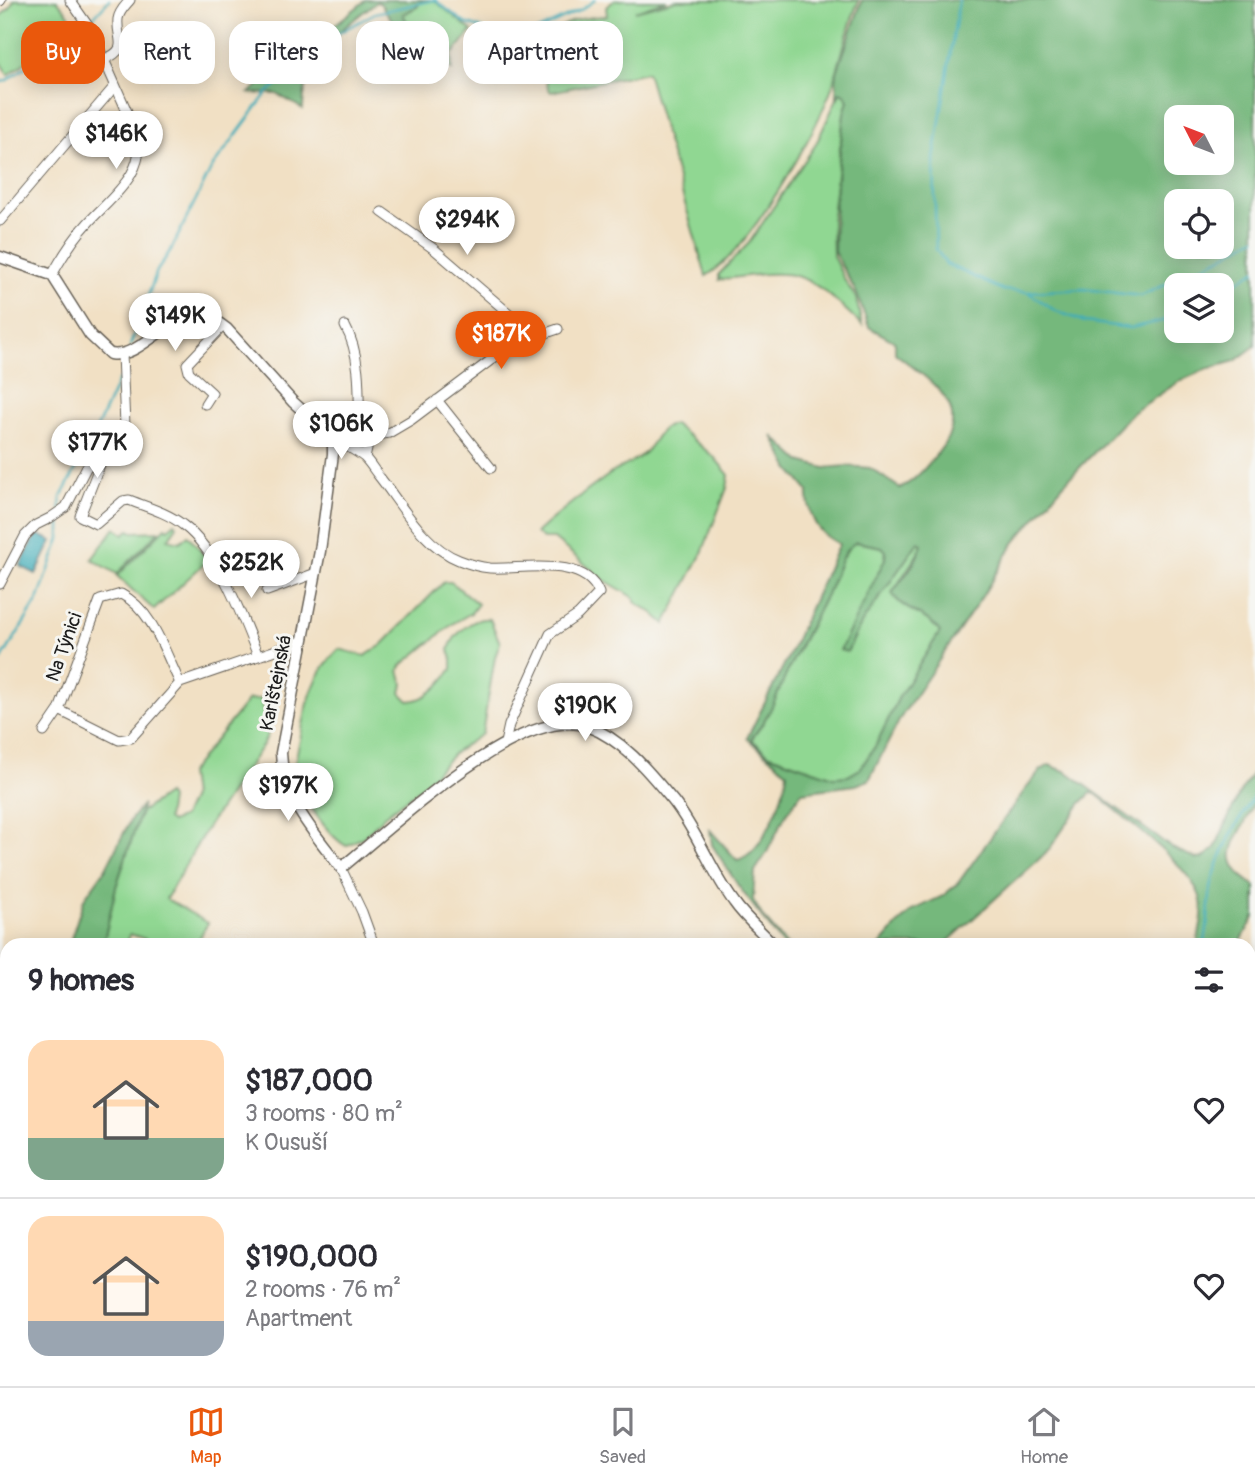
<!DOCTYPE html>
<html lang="en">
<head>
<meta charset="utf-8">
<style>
	:root { --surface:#fff; --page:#f7f7f7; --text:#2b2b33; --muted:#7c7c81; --line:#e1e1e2; --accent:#ea580c }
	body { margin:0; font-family:Pangolin,sans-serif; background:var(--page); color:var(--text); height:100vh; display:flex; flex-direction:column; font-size:26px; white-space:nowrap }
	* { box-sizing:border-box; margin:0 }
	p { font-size:23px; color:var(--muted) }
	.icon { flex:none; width:38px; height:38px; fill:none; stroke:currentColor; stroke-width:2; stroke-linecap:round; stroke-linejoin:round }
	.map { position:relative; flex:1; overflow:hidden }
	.panel { position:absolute; left:0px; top:938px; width:1256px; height:448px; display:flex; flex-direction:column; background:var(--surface); border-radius:21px 21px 0 0; box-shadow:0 4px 18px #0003 }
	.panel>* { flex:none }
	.hud { position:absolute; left:21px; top:21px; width:700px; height:63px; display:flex; gap:14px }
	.needle { width:46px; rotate:312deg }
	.buttons { position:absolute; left:1164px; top:105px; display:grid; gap:14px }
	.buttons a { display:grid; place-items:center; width:70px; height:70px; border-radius:14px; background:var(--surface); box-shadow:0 4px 18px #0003; font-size:35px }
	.price { position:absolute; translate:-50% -60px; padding:0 16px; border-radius:24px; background:#fff; color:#222; font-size:23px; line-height:46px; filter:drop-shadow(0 2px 4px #0008) }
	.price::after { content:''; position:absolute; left:50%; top:42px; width:21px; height:16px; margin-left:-10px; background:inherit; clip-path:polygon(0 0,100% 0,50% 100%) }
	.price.current { background:var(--accent); color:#fff }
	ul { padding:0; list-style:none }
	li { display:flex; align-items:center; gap:21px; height:175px; padding:0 28px }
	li+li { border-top:2px solid var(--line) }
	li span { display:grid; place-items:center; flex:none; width:196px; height:140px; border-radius:21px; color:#555 }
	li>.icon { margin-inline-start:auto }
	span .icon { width:84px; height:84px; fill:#fffc; stroke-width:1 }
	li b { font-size:30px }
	h2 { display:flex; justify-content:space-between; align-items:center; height:84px; padding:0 28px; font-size:30px }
	.chip { padding:0 24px; border-radius:21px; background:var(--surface); box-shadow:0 4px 18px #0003; font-size:24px; line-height:63px }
	.chip.current { background:var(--accent); color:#fff }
	.tab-bar { display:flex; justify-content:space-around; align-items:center; height:98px; border-top:2px solid var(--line); background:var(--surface); font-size:19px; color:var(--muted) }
	.tab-bar a { display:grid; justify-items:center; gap:4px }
	.tab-bar .current { color:var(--accent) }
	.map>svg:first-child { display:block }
	.green { fill:#90d792; stroke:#567a57; stroke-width:2 }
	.forest { fill:#74b87c; stroke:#486a4c; stroke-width:2; fill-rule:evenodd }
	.water { fill:#3cacb8; stroke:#2c646a; stroke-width:2 }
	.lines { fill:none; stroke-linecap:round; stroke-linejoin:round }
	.stream { stroke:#3cacb8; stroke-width:2.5 }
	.minor-casing { stroke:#676157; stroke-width:11 }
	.major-casing { stroke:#676157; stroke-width:13 }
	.minor { stroke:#fff; stroke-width:9 }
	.major { stroke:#fff; stroke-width:10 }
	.labels { text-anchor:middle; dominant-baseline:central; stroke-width:6; stroke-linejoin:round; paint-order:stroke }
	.street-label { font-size:19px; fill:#1c1c1c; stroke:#f6f6f2 }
</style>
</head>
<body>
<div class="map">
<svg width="1255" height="1386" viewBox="0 0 1255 1386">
	<rect width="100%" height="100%" fill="#f6f6f2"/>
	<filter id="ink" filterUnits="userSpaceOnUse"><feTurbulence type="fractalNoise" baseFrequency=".0143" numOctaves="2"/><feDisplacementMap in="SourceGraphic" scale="14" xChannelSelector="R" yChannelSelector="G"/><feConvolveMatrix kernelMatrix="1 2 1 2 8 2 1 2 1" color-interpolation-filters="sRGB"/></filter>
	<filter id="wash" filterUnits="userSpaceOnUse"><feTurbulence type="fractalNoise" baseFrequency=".00686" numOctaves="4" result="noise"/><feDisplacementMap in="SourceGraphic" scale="28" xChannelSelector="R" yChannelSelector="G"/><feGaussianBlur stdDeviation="1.57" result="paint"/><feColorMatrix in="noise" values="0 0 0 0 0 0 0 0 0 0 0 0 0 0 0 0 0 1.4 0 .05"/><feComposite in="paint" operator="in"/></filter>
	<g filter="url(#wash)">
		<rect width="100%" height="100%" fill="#f1e0c4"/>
		<!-- green -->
		<path class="green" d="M14 0H57C64 10 73 14 71 29L8 75 0 62V16L10 8Z
			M422 0H434L472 31 452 55C431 43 413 37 403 14L417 7Z
			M615 0H667L635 11 677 0H859C847 28 842 58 832 87 817 132 747 254 706 276L647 72 551 92 548 88 541 56C555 22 573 18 607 16L606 7Z
			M840 92 845 94 848 101 844 113 832 217 833 256 844 279 856 298 862 325C842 307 822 284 796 276 775 270 742 277 719 280V274L749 243 816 144Z
			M674 424 714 457 729 475 727 488 702 553 665 624 653 613 635 602V598L604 580 554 539H543L536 533C559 512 585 492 610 474 622 466 638 461 647 450 657 439 658 428 674 424Z
			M175 523 177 526 168 539 180 542 188 535 208 560 154 610 117 576 166 527 168 529Z
			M115 528 124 534 129 530 133 532 159 531 117 574 92 559Z
			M856 542 882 547 886 551 885 559 847 652 861 624 918 542 922 544 920 550 892 593C902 611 928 614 940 632L899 697 876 745 860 769 848 776 834 778 770 755 751 740C771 715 777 692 791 664 804 638 817 613 830 587 838 571 840 552 856 542Z
			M444 582H451L478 604 471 613 454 623 401 666 399 670 403 684 401 693 409 701C428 700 441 684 452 669V659L449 650C452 635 474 616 490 619L500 643 495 657 482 734 454 753 423 786 384 816 365 836 346 846C327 835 295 789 295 767 295 758 298 748 300 740 306 706 313 673 339 649L365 656 382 645Z
			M261 699 268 734 264 743 205 831 166 899 208 923 195 945H144L145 939 130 934 127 945H103L116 887 141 812 167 794 170 799 167 819 171 822 183 817 192 797 189 773 248 700Z"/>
		<!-- forest -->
		<path class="forest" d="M366 0H422L417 7 403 14C412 37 432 43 452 55V70C420 49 401 37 381 4L377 2C360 14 325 42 314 59 308 68 303 98 303 109L277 94 249 93Z
			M862 0H1255V346L1235 361 1207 369 1180 381 1132 413 1063 485 1014 543 983 595 901 717 869 780 856 785 802 792 785 816 766 854 755 871 753 900 763 917 787 945H783L739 887 712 845 710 830 737 860C763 855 785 795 787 772L747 738 789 655 839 544C833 540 824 536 820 530 812 521 807 503 808 491L789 468 773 436 800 461 825 468 846 466 870 468 900 488C915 481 926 467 936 455 978 407 930 382 895 353V342L869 327 856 292 834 252 835 199 844 113 848 101 845 94 840 92 837 100 836 75ZM1176 117H1222V163H1176ZM1176 201H1222V247H1176ZM1222 285V331H1176V285ZM856 542 882 547 886 551 885 559 840 650 847 652 861 624 918 542 922 544C917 563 903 578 892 593 902 611 928 614 940 632L899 697 876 745 860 769 848 776 834 777 770 755 751 739C772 714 777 693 791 664 803 638 817 613 830 587 837 571 841 551 856 542Z
			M1049 765 1067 772 1172 848 1197 859 1203 858 1215 848 1239 794 1255 770C1255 780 1255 793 1254 802 1242 839 1210 857 1255 886V916L1239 945H1197C1200 928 1205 913 1200 897 1191 867 1121 815 1096 794L1091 793 1081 803 1048 851 944 945H880L900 922 913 910 943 896 958 883 1027 787 1040 771Z
			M143 804 116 887 103 945H69L84 899 106 868 131 819Z"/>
		<!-- water -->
		<path class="water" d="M37 534 52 541 36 574 20 566Z"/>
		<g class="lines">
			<!-- stream -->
			<path class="stream" d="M435 0 465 23 486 30 530 34 581 10 595 0
				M959 0 934 158 936 249 946 264 1003 290 1028 292 1054 310 1085 322 1130 328 1176 318
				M89 22 109 0
				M0 82 6 81 84 26
				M1222 291 1255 271
				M1028 292 1084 289 1141 296 1220 258 1255 238
				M130 346 157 271 172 248 211 169 267 93 275 86 301 75 339 33 375 13 435 0
				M60 509 61 497 92 439 119 379
				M0 662 38 600 60 539V516
				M1204 945C1210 924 1207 900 1213 879 1222 848 1238 821 1255 795
				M838 1386 845 1379"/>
		</g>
	</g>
	<g filter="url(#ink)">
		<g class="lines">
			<!-- minor casing -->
			<g class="minor-casing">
				<path id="minor" d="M0 1 1 0
					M103 60C131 49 116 40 118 19 119 11 126 5 130 0
					M382 212 434 249 527 329
					M0 221 114 87
					M52 275C62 257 73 239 87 224 110 198 150 171 136 132L91 30 70 0
					M345 326C362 356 359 398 359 432
					M437 400 491 468
					M205 404 212 393 189 372 187 364 223 326
					M333 438C343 445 356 450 365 458 370 463 374 470 378 475 402 505 423 546 459 560 469 564 480 567 490 568 522 570 584 555 599 593L578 615 550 634 509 725 505 743
					M333 438 359 432 370 436 389 433 411 420 511 345 558 329
					M100 452 103 457 80 516 96 524 123 501 129 500C147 507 168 513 183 525 218 551 242 616 258 656
					M365 458 370 436
					M0 584 25 536 36 525 50 518 66 507 86 468 125 426 122 354
					M267 591 316 573
					M59 710 119 740 131 738 180 683 302 641
					M44 732 59 710 100 600 121 594C153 610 165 653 180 683
					M341 868 362 912 374 945
					M416 1386 417 1379"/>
			</g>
			<!-- major casing -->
			<g class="major-casing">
				<path id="major" d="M0 257 52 275 90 335 110 354C148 361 179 288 227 329L293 402 333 438V454L320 551 281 753C283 800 314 832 341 868 391 828 521 703 587 726 623 739 650 773 674 802 698 833 711 871 734 902 745 918 761 931 774 945
					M1143 1379 1148 1386"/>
			</g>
			<!-- minor -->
			<use href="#minor" class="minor"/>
			<!-- major -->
			<use href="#major" class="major"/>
		</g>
	</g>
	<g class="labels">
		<!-- street labels -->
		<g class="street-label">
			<text transform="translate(64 647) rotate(-70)">Na Týnici</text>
			<text transform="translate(276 683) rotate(-79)">Karlštejnská</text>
		</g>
	</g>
</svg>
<div class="buttons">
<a><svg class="needle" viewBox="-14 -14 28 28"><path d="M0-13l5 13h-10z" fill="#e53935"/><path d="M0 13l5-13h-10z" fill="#7c7c81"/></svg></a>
<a><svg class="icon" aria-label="locate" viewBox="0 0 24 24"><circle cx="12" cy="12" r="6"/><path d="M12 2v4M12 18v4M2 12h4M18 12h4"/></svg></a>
<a><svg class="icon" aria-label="layers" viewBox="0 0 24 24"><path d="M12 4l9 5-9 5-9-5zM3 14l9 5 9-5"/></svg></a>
</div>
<b class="price" style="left:116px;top:171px">$146K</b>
<b class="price" style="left:467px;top:257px">$294K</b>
<b class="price" style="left:175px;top:353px">$149K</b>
<b class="price current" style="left:501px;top:371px">$187K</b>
<b class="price" style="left:341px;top:461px">$106K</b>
<b class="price" style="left:97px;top:480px">$177K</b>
<b class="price" style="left:251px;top:600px">$252K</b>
<b class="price" style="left:585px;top:743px">$190K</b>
<b class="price" style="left:288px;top:823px">$197K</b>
<div class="hud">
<a class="chip current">Buy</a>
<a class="chip">Rent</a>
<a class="chip">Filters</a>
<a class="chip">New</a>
<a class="chip">Apartment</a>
</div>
<section class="panel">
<h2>9 homes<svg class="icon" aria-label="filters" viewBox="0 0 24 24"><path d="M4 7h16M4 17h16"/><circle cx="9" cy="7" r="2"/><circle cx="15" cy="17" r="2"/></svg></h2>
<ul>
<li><span style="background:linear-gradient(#ffd9b3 70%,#7fa58c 0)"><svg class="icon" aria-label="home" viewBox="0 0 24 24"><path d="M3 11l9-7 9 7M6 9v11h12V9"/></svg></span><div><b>$187,000</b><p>3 rooms · 80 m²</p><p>K Ousuší</p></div><svg class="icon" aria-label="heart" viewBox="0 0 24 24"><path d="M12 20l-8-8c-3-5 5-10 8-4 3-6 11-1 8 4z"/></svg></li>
<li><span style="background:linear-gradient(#ffd9b3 75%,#9aa5b1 0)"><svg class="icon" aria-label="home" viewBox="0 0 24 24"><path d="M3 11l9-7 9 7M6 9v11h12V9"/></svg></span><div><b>$190,000</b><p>2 rooms · 76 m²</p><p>Apartment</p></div><svg class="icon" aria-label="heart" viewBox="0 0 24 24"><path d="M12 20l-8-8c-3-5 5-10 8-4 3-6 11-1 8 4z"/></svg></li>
</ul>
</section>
</div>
<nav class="tab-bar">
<a class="current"><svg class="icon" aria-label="map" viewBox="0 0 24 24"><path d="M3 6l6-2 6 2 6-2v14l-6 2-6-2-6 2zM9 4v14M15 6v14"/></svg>Map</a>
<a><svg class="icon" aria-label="saved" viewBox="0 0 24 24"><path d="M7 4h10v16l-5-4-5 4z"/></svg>Saved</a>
<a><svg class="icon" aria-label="home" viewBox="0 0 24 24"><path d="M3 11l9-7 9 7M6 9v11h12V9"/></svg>Home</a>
</nav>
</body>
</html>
